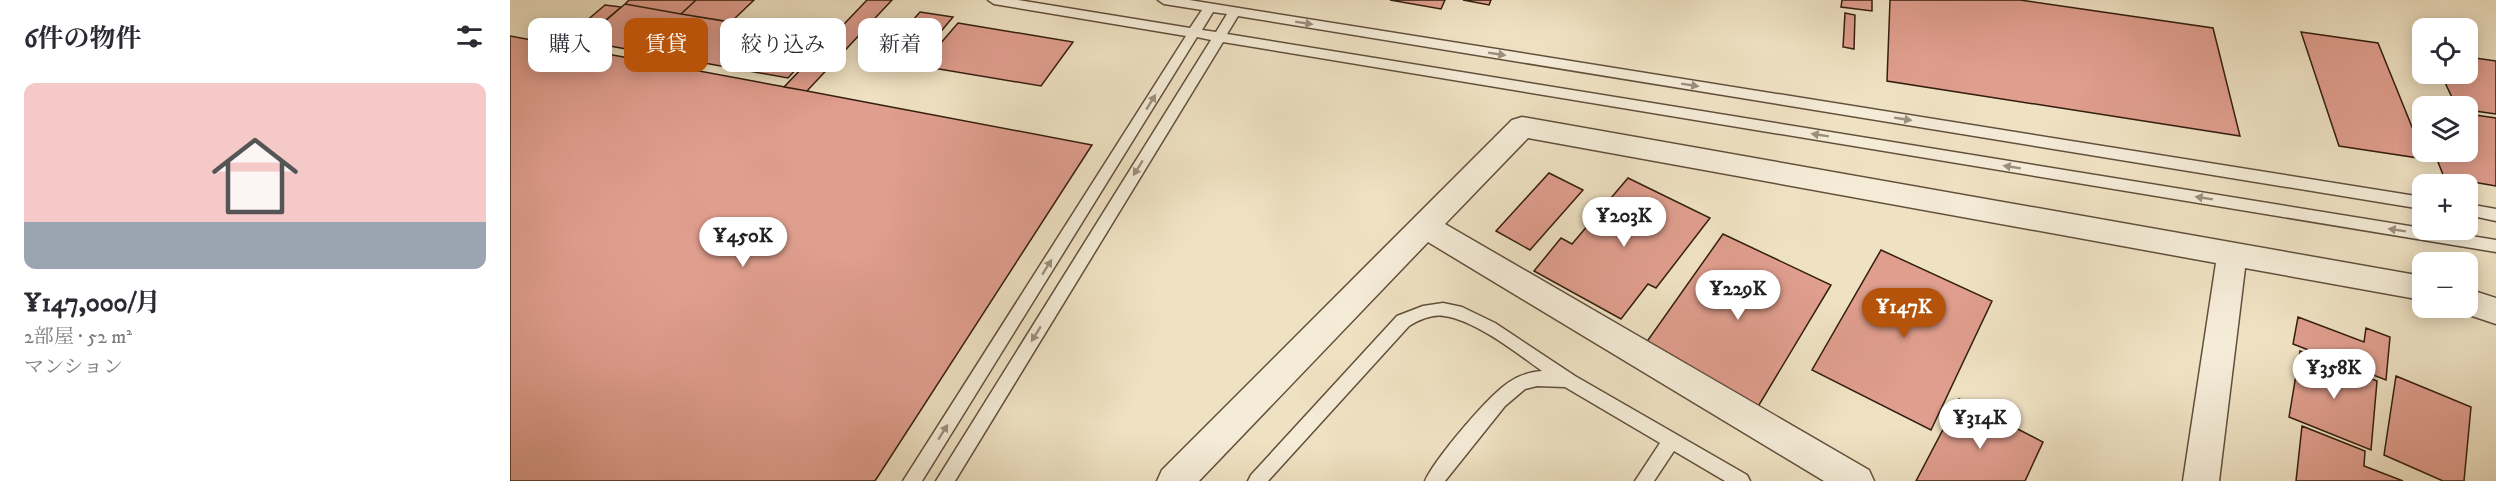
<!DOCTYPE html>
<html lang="ja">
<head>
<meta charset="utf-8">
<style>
	:root { --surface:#fff; --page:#f2f2f3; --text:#2b2b33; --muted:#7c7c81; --accent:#b45309 }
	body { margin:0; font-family:"IM FELL DW Pica","Noto Serif JP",serif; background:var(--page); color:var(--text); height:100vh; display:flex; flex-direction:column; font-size:22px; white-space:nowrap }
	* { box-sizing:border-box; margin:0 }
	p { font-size:20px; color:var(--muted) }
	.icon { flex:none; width:33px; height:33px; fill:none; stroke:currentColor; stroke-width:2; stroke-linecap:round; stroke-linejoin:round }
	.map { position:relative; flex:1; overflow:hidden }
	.panel { display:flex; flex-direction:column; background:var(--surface); width:510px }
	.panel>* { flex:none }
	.hud { position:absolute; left:18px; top:18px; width:570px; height:54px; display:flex; gap:12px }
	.controls { position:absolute; left:1902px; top:18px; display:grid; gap:12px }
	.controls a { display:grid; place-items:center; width:66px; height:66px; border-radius:12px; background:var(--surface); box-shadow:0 3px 15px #0003; font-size:30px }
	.price { position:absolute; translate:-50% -51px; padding:0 14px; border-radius:21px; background:#fff; color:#222; font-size:20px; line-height:39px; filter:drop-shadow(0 2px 3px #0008) }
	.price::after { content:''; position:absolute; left:50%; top:36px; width:18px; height:14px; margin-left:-9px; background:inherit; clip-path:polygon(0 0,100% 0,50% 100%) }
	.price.on { background:var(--accent); color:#fff }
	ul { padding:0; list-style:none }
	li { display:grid; align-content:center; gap:12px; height:318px; padding:0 24px }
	li span { display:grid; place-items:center; height:186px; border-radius:12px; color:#555 }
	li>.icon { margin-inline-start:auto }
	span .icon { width:108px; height:108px; fill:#fffc; stroke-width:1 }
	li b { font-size:26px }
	h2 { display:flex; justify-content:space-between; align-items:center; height:72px; padding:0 24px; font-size:26px }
	.tag { padding:0 21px; border-radius:12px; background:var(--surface); box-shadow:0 3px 15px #0003; font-size:21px; line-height:54px }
	.tag.on { background:var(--accent); color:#fff }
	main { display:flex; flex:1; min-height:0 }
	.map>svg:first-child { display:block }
	.building { fill:#e09e8e; stroke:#331e0f; stroke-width:1.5 }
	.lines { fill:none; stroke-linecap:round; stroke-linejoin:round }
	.service-casing { stroke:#624f3c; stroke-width:3 }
	.minor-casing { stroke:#624f3c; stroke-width:3 }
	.service { fill:#f5ecd8; fill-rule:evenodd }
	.minor { fill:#f5ecd8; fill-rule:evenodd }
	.oneway { fill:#9e8f7e }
</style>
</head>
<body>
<main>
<section class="panel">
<h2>6件の物件<svg class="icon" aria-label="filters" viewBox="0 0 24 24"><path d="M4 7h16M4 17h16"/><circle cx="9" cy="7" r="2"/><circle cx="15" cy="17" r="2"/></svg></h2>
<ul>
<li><span style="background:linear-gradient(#f6c9c9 75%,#9aa5b1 0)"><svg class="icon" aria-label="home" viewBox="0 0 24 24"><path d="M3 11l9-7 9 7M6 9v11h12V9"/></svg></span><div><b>¥147,000/月</b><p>2部屋 · 52 m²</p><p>マンション</p></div></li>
</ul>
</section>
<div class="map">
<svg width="1986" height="481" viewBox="0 0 1986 481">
	<rect width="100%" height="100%" fill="#efe2c3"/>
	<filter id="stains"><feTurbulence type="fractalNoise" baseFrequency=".00333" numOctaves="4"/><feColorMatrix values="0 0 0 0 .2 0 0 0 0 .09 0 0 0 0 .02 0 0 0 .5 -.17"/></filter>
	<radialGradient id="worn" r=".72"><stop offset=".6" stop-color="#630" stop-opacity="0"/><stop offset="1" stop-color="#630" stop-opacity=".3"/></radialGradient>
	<!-- building -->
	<path class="building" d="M119 0H186L171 14 115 4Z
		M186 0H244L221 22 171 14Z
		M357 0H382L297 91 274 87Z
		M880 0H935L931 9Z
		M953 0H981L979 5Z
		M1332 0H1362V11L1331 7Z
		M1380 0H1510L1703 28 1730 136 1377 81Z
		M115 4 171 14 315 38 278 78 72 41Z
		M95 5 111 7 77 36 61 34Z
		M410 12 443 17 406 61 372 55Z
		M1335 13 1345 15 1344 49 1333 47Z
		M448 23 563 42 531 86 411 66Z
		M1791 32 1868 43 1915 159 1829 146Z
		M0 36 297 91 582 145 365 481H0Z
		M1958 57 1986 61V114L1958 110V106H1946L1931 74H1958Z
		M1958 114 1986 118V186L1934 177 1924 152H1958Z
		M1039 173 1073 190 1020 250 986 231Z
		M1118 178 1200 218 1146 288 1138 284 1111 319 1024 271 1051 238 1062 244Z
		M1213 234 1321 285 1246 410 1131 350Z
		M1371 250 1482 301 1421 430 1302 370Z
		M1788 317 1854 342 1856 328 1880 337 1876 380 1783 344Z
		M1790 351 1867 381 1861 450 1779 417Z
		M1886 376 1961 407 1954 481H1933L1874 455Z
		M1449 399 1533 442 1515 481H1406Z
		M1792 426 1855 451 1854 466 1893 481H1786Z"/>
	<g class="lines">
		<!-- service casing -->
		<g class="service-casing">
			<path id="service" d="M478 0H508L680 28 692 10 654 4 648 0H679L1912 197V209L728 16 717 34 1986 240V252L713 42 445 481H426L701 40 687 37 412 481H393L676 36 484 4ZM703 12 717 14 706 32 692 30Z
				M1958 204 1986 209V221L1958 215Z
				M933 303 952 307 985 323 1065 376 1237 475 1240 481H1215L1164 451 1144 481H1125L1150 443 1055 387 1027 386 1015 389 995 406 935 481H915C925 459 980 393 1001 381 1010 375 1021 372 1032 371 1007 353 965 320 934 316 922 314 909 320 899 326L758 481H738L741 475 887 316 913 306Z"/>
		</g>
		<!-- minor casing -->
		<g class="minor-casing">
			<path id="minor" d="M1012 117 1912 276V300L1735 268 1709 481H1673L1706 263 1018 138 935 224 1359 470 1364 481H1314L918 242 689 481H647L652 470 1002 120Z
				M1958 289 1986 298V324L1947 311 1945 308H1958Z"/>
		</g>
		<!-- service -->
		<use href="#service" class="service"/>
		<!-- minor -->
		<use href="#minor" class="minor"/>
	</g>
	<!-- one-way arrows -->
	<defs><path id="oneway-solid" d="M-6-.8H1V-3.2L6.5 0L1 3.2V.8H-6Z" transform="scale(1.5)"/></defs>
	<g class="oneway">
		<use href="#oneway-solid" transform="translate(794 23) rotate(9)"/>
		<use href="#oneway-solid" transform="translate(987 54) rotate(9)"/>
		<use href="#oneway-solid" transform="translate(1180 85) rotate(9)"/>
		<use href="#oneway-solid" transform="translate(641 102) rotate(-58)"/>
		<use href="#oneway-solid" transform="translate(1393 119) rotate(9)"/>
		<use href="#oneway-solid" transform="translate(1310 135) rotate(-171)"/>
		<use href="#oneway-solid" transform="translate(1502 167) rotate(-171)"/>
		<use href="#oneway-solid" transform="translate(628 168) rotate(122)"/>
		<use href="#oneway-solid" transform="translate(1694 198) rotate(-171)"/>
		<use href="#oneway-solid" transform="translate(1887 230) rotate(-171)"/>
		<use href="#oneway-solid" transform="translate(537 267) rotate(-58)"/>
		<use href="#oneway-solid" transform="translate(526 334) rotate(122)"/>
		<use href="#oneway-solid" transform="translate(433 432) rotate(-58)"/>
	</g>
	<rect width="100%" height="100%" filter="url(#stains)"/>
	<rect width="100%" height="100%" fill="url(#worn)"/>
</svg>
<div class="controls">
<a><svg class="icon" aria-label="locate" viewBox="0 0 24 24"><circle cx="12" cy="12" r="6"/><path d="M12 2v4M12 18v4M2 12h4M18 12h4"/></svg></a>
<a><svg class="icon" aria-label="layers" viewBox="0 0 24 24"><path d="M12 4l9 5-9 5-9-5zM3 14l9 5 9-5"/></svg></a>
<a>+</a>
<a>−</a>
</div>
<b class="price" style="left:1114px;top:248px">¥203K</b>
<b class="price" style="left:233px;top:268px">¥450K</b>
<b class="price" style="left:1228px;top:321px">¥229K</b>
<b class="price on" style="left:1394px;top:339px">¥147K</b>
<b class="price" style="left:1824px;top:400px">¥358K</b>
<b class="price" style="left:1470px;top:450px">¥314K</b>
<div class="hud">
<a class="tag">購入</a>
<a class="tag on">賃貸</a>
<a class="tag">絞り込み</a>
<a class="tag">新着</a>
</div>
</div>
</main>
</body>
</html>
